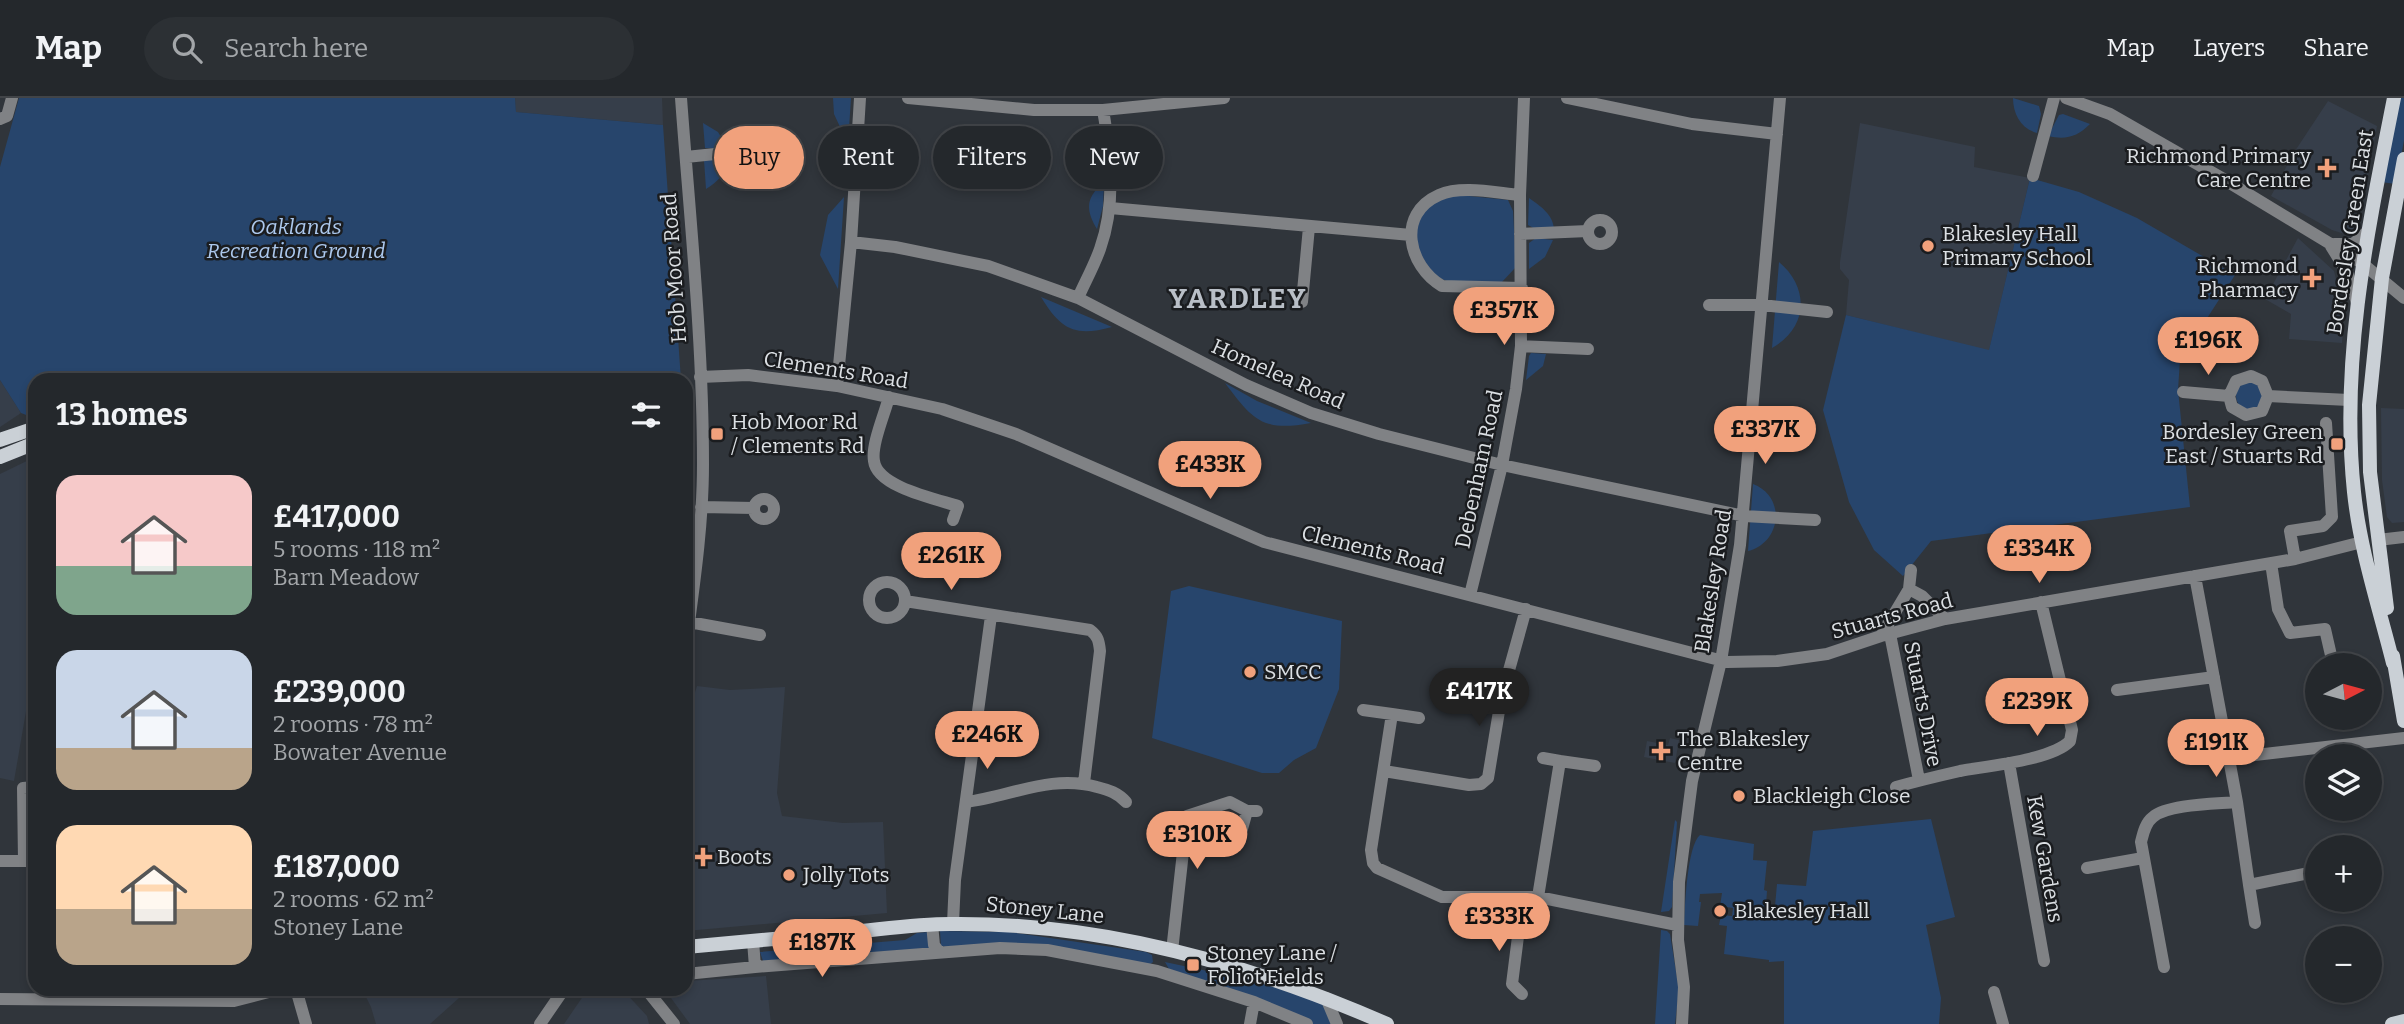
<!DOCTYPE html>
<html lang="en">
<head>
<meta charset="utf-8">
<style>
	:root { --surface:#24282c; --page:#2c3034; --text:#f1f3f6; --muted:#a3a6a9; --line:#414448; --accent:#f1a17c }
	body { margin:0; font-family:Bitter,serif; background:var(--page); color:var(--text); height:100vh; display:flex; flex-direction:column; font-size:26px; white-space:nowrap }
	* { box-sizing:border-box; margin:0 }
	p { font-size:23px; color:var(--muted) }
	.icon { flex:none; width:38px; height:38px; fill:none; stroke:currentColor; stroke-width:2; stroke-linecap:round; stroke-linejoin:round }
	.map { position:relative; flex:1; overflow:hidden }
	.drawer { position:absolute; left:28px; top:275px; width:665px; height:623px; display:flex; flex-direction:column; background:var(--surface); border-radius:21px; box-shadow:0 4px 10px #0003,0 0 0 2px var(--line) }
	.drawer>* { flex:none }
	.banner { position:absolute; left:714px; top:28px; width:665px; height:63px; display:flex; gap:14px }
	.needle { width:46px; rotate:84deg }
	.controls { position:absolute; left:2305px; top:555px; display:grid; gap:14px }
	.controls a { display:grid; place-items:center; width:77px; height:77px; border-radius:50%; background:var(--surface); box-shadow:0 4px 10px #0003,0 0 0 2px var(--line); font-size:35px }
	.price { position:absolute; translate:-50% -60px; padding:0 16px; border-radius:24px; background:var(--accent); color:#111; font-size:23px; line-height:46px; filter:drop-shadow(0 2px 4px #0008) }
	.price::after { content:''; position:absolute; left:50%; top:42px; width:21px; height:16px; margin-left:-10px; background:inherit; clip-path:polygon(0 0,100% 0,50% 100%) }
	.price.active { background:#222; color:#fff }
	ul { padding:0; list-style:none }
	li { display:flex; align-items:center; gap:21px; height:175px; padding:0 28px }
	li span { display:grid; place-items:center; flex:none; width:196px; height:140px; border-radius:21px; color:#555 }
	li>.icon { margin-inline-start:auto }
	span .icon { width:84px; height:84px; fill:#fffc; stroke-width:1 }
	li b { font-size:30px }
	h2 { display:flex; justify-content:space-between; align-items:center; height:84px; padding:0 28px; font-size:30px }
	.tag { padding:0 24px; border-radius:32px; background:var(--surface); box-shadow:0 4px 10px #0003,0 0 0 2px var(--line); font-size:24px; line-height:63px }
	.tag.active { background:var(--accent); color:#111 }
	header { display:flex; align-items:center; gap:42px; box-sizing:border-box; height:98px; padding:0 35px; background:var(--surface); border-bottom:2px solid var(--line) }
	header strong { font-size:33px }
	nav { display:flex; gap:38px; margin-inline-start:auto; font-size:24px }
	.search { width:490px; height:63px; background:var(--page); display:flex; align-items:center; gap:18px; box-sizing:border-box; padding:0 24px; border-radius:38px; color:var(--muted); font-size:26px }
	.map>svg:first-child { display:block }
	.built { fill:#363e4a }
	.green { fill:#27456c }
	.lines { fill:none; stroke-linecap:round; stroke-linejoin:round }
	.minor { stroke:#808285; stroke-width:12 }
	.major { stroke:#cad0d6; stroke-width:14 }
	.poi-dot { fill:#f1a17c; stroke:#1a1c1f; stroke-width:2.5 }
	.labels { text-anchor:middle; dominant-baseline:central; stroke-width:5; stroke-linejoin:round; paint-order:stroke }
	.poi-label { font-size:21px; fill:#dce0e4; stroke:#1a1c1f; text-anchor:start }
	.park-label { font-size:21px; font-style:italic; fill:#acc8ed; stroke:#1a1c1f }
	.street-label { font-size:21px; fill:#dce0e4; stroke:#1a1c1f }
	.district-label { font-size:28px; font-weight:bold; letter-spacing:2px; fill:#b9bfc7; stroke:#1a1c1f }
</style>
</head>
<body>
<header>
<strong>Map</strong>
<div class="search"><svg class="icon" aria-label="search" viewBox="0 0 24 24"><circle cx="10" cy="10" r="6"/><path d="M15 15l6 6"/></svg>Search here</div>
<nav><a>Map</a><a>Layers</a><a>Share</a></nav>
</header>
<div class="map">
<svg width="2404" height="926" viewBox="0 0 2404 926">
	<rect width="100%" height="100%" fill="#30353b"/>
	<!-- built -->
	<path class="built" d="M515 0H662L663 27 516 14Z
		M2328 3 2377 28 2359 123 2351 138 2332 132 2271 98 2293 56Z
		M1860 25 1975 49 1974 69 2030 80 1989 253 1846 217 1849 182 1840 171V164Z
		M2298 140 2334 173 2344 214 2342 245 2289 241 2291 216 2265 201Z
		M0 282 21 315 0 329Z
		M2381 310 2404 311V424L2392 425 2387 419 2382 382Z
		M35 359V552L31 554 34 567 14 683 0 680V376Z
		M697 588 730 592 785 589 777 695 782 718 843 725 883 724 887 815 686 833V623Z
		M1670 640 1679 642 1675 665 1644 659 1647 643 1668 647Z
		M766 878 771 926H690L671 900 673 891H686V883Z
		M362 891H469L430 926H376L371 909Z
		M588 891H622L647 918 649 926H564Z"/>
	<!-- green -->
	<path class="green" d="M19 0H515L516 14 663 27 681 282H35L34 320 21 315 0 282V69Z
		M833 0H851L848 46 834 16Z
		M2013 0 2039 8 2041 16 2037 35C2021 31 2013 16 2013 0Z
		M2398 0H2404V42L2396 86 2381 84Z
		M2063 16 2090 26C2077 39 2066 42 2048 38L2059 17Z
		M703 25 718 34 728 51 705 50Z
		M729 61C726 75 718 84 706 91L704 62Z
		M2030 80 2079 94 2137 120 2235 177 2180 262 2178 292 2190 409 1931 443 1903 478 1874 452 1849 404 1823 312 1846 217 1989 252Z
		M1104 85 1103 108 1097 131C1085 112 1086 98 1104 85Z
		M1459 97 1508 102 1513 113 1516 169 1501 185C1485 185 1463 188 1447 183 1418 174 1404 128 1429 108 1437 101 1449 98 1459 97Z
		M844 99 838 191 820 157 828 117Z
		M1529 100C1540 108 1553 116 1554 131H1535L1528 127Z
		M1536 140 1553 142 1545 159 1529 171V145Z
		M1779 164C1810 190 1808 230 1772 250Z
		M1041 199 1112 229C1075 239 1061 232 1041 199Z
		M1531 255 1546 256 1543 268 1526 282 1529 258Z
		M2236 298a14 14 0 1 1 28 0a14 14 0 1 1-28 0Z
		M1225 285 1257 303 1311 325C1262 334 1253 322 1225 285Z
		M1753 386C1787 399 1781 445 1748 453Z
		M1189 488 1342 523 1339 591 1316 650 1294 662 1279 675H1262L1152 640 1171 493Z
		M1931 721 1955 819 1926 827 1941 900 1939 926H1784V863L1769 864V862L1724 856 1727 828 1719 827 1721 817 1732 818 1733 810 1720 808 1722 795 1700 796 1699 804H1701L1698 828 1684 827C1685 808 1687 748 1700 737L1754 746 1753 762 1767 763 1764 792 1767 793 1766 807 1775 808 1777 786 1806 788 1813 733Z
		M1675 722 1677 724 1672 809 1669 813 1661 814Z
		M1661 832 1667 833 1670 836 1679 892 1675 926H1655Z
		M940 833 1010 834 1146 854 1152 857 1153 864 1148 868 1070 851 946 849 941 848Z
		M928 834 930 850 763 863 760 854 905 842 917 835Z
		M1165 864 1259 884 1324 906 1333 926H1313L1225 889 1169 871Z"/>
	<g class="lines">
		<!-- minor -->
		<path class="minor" d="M681 0C690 122 703 244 703 366 703 426 694 487 686 547
			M908 0 1034 12H1103L1224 0
			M1567 0 1692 26 1777 36
			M2066 0 2110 16 2220 79 2362 165 2404 200
			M0 21 7 18 12 0
			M686 59 744 53
			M2033 78 2054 0
			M1520 97C1496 95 1462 87 1439 97 1396 116 1408 168 1442 188L1522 190
			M1110 110 1411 137
			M1588 134a12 12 0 1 1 24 0a12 12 0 1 1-24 0Z
			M1520 136 1588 133
			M851 144 895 149 988 168 1078 200 1246 287 1311 315 1379 336 1502 367 1744 418 1815 422
			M2334 146H2353L2368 133
			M2331 148 2347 174 2357 205
			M1078 200C1085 184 1094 168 1100 151 1116 106 1111 58 1103 12
			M1302 204 1309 129
			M1709 207H1762L1827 214
			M1521 248 1588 251
			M700 279 748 277 837 288 942 311 1016 336 1264 444 1727 564 1777 563 1827 556 1881 538 1945 521 2295 461 2362 444
			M837 288 851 144 860 0
			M2183 294 2229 298
			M2268 298 2262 313 2246 317 2232 309 2229 298 2236 283 2251 278 2262 283 2268 298 2349 302
			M889 299C885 315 871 347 874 363 877 389 936 401 958 408L953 422
			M754 411a10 10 0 1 1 20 0a10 10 0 1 1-20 0Z
			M701 409 754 410
			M2378 442 2404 439
			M2295 461 2290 433 2323 428 2332 419 2326 325
			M2271 465 2278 511 2290 535 2325 531 2333 566
			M2195 478 2237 704 2249 787 2314 774
			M869 502a18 18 0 1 1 36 0a18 18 0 1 1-36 0Z
			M1909 491 1911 472
			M1470 497 1502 367 1516 291 1521 248 1520 97 1524 0
			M905 503 1090 532C1098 538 1099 543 1100 553L1084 685
			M689 524 760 537
			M1890 536 1919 682
			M1881 538 1909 491 1922 498 1945 521
			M2117 592 2214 579
			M1363 612 1392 616 1371 752 1373 765 1377 770 1442 799H1538L1677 827
			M1392 616 1419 620
			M1543 660 1560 663
			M2229 660 2404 640
			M2009 665 2044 863
			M1384 673 1469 687 1481 686 1488 680 1501 601 1526 511
			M1896 689C1917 683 1938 678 1960 673 1987 668 2052 662 2070 643L2072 632 2041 504
			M966 704C1011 698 1052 676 1097 689 1109 692 1118 695 1126 704
			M1242 731 1247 713H1257
			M0 763H35
			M24 763 23 690 35 689
			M2087 770 2143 760
			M2249 787 2255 825
			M1538 799 1560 663 1595 668
			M953 825 955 782 991 518
			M932 826 934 847 939 854
			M753 843 755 869 1000 850 1047 852 1157 873 1254 904 1307 926
			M1172 853 1187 718 1230 704 1247 713
			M2164 869 2141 744C2143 736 2145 725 2153 719 2168 706 2217 706 2237 704
			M686 876 755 869
			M296 891 306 926
			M646 891 674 926
			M1994 894 2003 926
			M1522 896 1512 886 1523 799
			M1326 900 1337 926
			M0 901 234 903 280 891
			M540 926 564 891
			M1250 926 1254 904
			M1682 926 1684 889 1678 842 1679 784 1692 683 1721 563 1740 447 1780 0"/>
		<!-- major -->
		<path class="major" d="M0 342 35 330
			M0 359 35 345
			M2387 510 2370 374 2369 307 2382 180 2404 61
			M2393 558 2404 623
			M2393 565C2379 509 2360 452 2354 394 2340 260 2368 131 2394 0
			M686 849C741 844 795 839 850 834 883 831 917 826 950 826 1101 824 1250 866 1387 926
			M2392 926 2404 923"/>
	</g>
	<!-- markers -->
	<g class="poi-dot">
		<path d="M2323.5 59.5h7v7h7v7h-7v7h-7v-7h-7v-7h7z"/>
		<circle cx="1928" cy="148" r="7"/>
		<path d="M2308.5 169.5h7v7h7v7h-7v7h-7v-7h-7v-7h7z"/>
		<rect x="710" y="329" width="14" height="14" rx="3.5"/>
		<rect x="2330" y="339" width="14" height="14" rx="3.5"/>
		<circle cx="1250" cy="574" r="7"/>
		<path d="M1657.5 642.5h7v7h7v7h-7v7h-7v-7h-7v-7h7z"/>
		<circle cx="1739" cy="698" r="7"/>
		<path d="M699.5 748.5h7v7h7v7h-7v7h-7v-7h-7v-7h7z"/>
		<circle cx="789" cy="777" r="7"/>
		<circle cx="1720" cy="813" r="7"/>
		<rect x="1186" y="860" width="14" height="14" rx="3.5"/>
	</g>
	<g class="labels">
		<!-- poi labels -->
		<g class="poi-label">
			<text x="2311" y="58" text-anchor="end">Richmond Primary<tspan x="2311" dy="24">Care Centre</tspan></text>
			<text x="1942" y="136">Blakesley Hall<tspan x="1942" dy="24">Primary School</tspan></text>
			<text x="2298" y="168" text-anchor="end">Richmond<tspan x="2298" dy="24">Pharmacy</tspan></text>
			<text x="731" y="324">Hob Moor Rd<tspan x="731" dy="24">/ Clements Rd</tspan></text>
			<text x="2323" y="334" text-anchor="end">Bordesley Green<tspan x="2323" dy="24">East / Stuarts Rd</tspan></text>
			<text x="1264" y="574">SMCC</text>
			<text x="1677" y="641">The Blakesley<tspan x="1677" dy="24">Centre</tspan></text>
			<text x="1753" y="698">Blackleigh Close</text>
			<text x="717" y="759">Boots</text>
			<text x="803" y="777">Jolly Tots</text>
			<text x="1734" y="813">Blakesley Hall</text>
			<text x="1207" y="855">Stoney Lane /<tspan x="1207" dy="24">Foliot Fields</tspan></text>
		</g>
		<!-- park labels -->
		<g class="park-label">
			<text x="296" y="129">Oaklands<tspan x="296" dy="24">Recreation Ground</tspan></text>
		</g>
		<!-- street labels -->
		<g class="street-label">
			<text transform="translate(2350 134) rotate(-81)">Bordesley Green East</text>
			<text transform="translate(674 170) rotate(-94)">Hob Moor Road</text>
			<text transform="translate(836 272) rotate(9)">Clements Road</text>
			<text transform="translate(1278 276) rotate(24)">Homelea Road</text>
			<text transform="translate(1479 371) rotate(-78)">Debenham Road</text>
			<text transform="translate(1373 452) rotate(14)">Clements Road</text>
			<text transform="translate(1713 483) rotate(-81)">Blakesley Road</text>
			<text transform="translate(1892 518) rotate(-15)">Stuarts Road</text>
			<text transform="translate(1923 606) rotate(79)">Stuarts Drive</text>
			<text transform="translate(2045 761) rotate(80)">Kew Gardens</text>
			<text transform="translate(1045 812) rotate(6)">Stoney Lane</text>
		</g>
		<!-- district labels -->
		<g class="district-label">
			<text x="1238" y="200">YARDLEY</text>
		</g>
	</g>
</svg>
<div class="controls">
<a><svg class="needle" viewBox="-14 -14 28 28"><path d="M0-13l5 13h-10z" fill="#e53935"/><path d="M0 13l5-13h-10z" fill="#a3a6a9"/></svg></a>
<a><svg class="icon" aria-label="layers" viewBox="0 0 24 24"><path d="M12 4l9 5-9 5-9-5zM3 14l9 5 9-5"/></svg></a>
<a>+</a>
<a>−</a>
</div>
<b class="price" style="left:1504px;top:249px">£357K</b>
<b class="price" style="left:2208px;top:279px">£196K</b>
<b class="price" style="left:1765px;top:368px">£337K</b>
<b class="price" style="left:1210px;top:403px">£433K</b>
<b class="price" style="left:2039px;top:487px">£334K</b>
<b class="price" style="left:951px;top:494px">£261K</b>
<b class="price active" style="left:1479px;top:630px">£417K</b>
<b class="price" style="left:2037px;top:640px">£239K</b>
<b class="price" style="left:987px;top:673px">£246K</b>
<b class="price" style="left:2216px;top:681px">£191K</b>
<b class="price" style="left:1197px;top:773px">£310K</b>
<b class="price" style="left:1499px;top:855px">£333K</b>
<b class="price" style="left:822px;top:881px">£187K</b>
<div class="banner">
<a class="tag active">Buy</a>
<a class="tag">Rent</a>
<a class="tag">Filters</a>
<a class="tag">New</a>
</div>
<section class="drawer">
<h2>13 homes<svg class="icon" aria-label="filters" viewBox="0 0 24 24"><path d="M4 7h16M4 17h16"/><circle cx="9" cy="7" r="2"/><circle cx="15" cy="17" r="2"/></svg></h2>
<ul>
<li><span style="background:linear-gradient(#f6c9c9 65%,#7fa58c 0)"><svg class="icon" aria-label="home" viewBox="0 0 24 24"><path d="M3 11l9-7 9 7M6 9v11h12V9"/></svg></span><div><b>£417,000</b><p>5 rooms · 118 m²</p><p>Barn Meadow</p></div></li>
<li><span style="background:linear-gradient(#c9d6e8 70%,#b9a48a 0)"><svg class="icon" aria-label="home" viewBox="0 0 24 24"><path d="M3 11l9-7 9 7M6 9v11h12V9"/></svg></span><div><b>£239,000</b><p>2 rooms · 78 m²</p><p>Bowater Avenue</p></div></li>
<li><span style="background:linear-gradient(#ffd9b3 60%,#b9a48a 0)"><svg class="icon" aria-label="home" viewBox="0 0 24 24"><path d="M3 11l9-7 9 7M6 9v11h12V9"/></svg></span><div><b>£187,000</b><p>2 rooms · 62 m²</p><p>Stoney Lane</p></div></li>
</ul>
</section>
</div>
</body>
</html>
